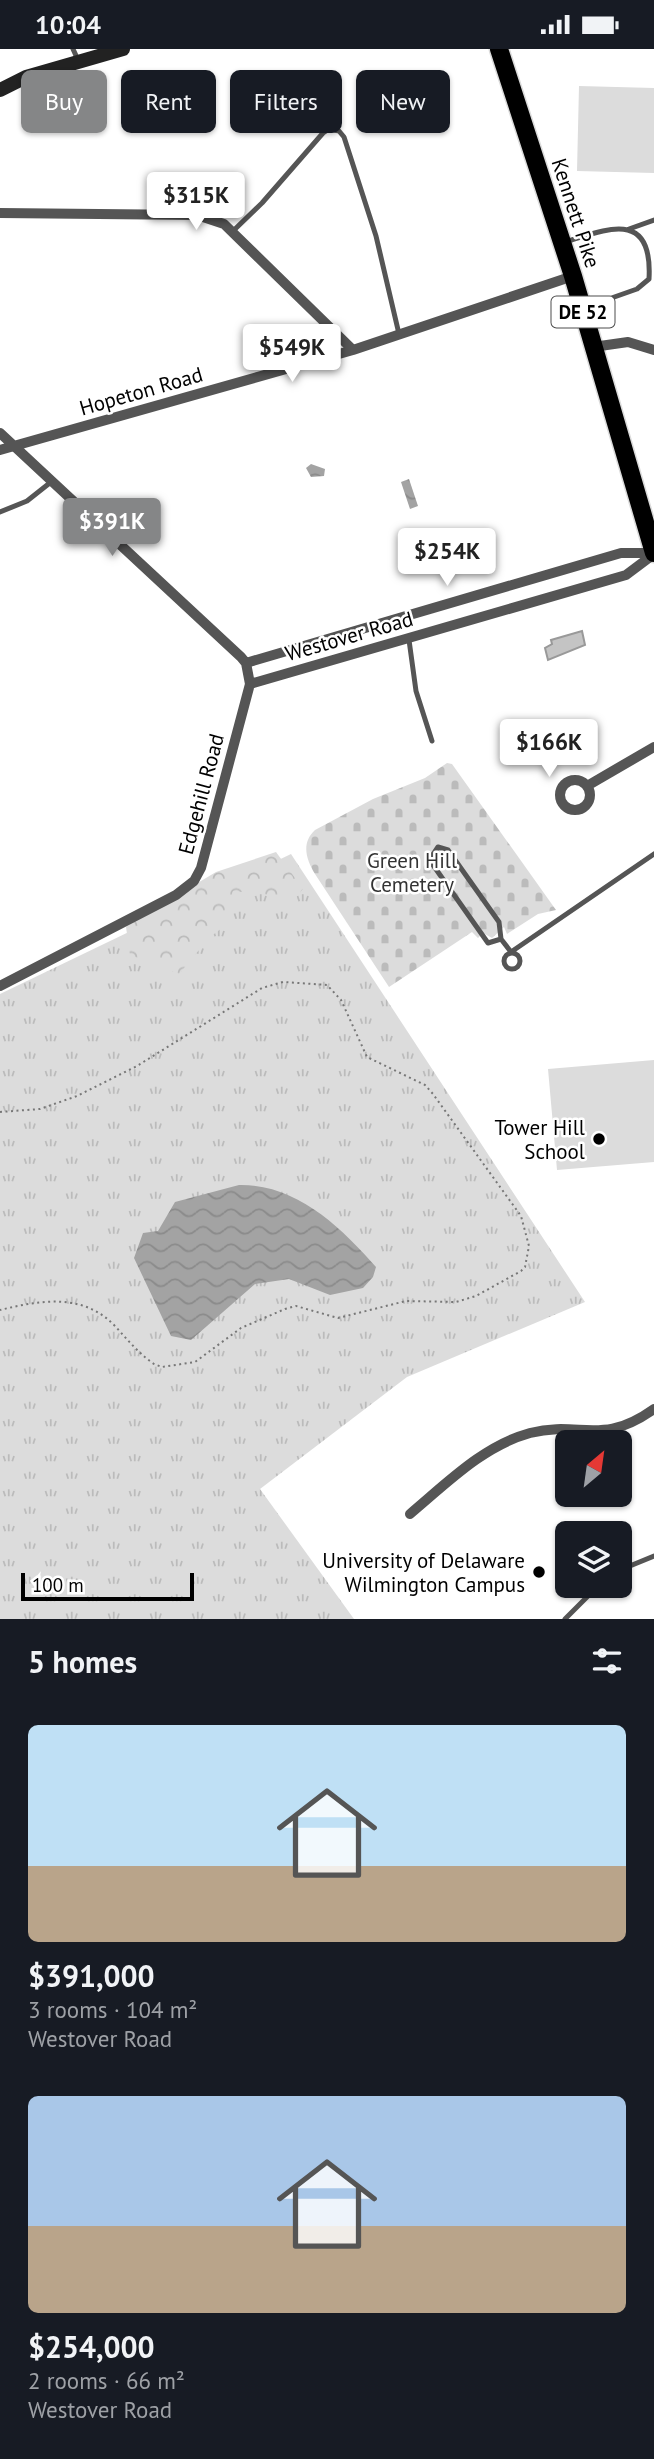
<!DOCTYPE html>
<html lang="en">
<head>
<meta charset="utf-8">
<style>
	:root { --surface:#171b24; --page:#20242c; --text:#f1f3f6; --muted:#9ea1a6; --accent:#858687 }
	body { margin:0; font-family:"PT Sans",sans-serif; background:var(--page); color:var(--text); height:100vh; display:flex; flex-direction:column; font-size:26px; white-space:nowrap }
	* { box-sizing:border-box; margin:0 }
	p { font-size:23px; color:var(--muted) }
	.icon { flex:none; width:38px; height:38px; fill:none; stroke:currentColor; stroke-width:2; stroke-linecap:round; stroke-linejoin:round }
	.map { position:relative; height:1570px; overflow:hidden }
	.details { display:flex; flex-direction:column; background:var(--surface); flex:1 }
	.details>* { flex:none }
	.hud { position:absolute; left:21px; top:21px; width:612px; height:63px; display:flex; gap:14px }
	.needle { width:46px; rotate:29deg }
	.fabs { position:absolute; left:555px; top:1381px; display:grid; gap:14px }
	.fabs a { display:grid; place-items:center; width:77px; height:77px; border-radius:10px; background:var(--surface); box-shadow:0 2px 5px #0004; font-size:35px }
	.scale { position:absolute; left:21px; bottom:18px; width:173px; box-sizing:border-box; padding-left:7px; border:4px solid #000; border-top:0; font-size:19px; line-height:24px; white-space:nowrap; color:#000; -webkit-text-stroke:5px #fff; paint-order:stroke }
	.price { position:absolute; translate:-50% -60px; padding:0 16px; border-radius:7px; background:#fff; color:#222; font-size:23px; line-height:46px; filter:drop-shadow(0 2px 4px #0008) }
	.price::after { content:''; position:absolute; left:50%; top:42px; width:21px; height:16px; margin-left:-10px; background:inherit; clip-path:polygon(0 0,100% 0,50% 100%) }
	.price.selected { background:var(--accent); color:#fff }
	ul { padding:0; list-style:none }
	li { display:grid; align-content:center; gap:14px; height:371px; padding:0 28px }
	li span { display:grid; place-items:center; height:217px; border-radius:10px; color:#555 }
	li>.icon { margin-inline-start:auto }
	span .icon { width:126px; height:126px; fill:#fffc; stroke-width:1 }
	li b { font-size:30px }
	h2 { display:flex; justify-content:space-between; align-items:center; height:84px; padding:0 28px; font-size:30px }
	.pill { padding:0 24px; border-radius:10px; background:var(--surface); box-shadow:0 2px 5px #0004; font-size:24px; line-height:63px }
	.pill.selected { background:var(--accent); color:#fff }
	.status { display:flex; justify-content:space-between; align-items:center; height:49px; padding:0 35px; background:var(--surface); direction:ltr }
	.status svg { height:19px; fill:currentColor }
	.map>svg:first-child { display:block }
	.grass { fill:url(#grass-tufts) }
	.forest { fill:url(#forest-crowns) }
	.cemetery { fill:url(#cemetery-stones) }
	.pitch { fill:#dcdcdc }
	.water { fill:url(#water-waves) }
	.building { fill:#c4c4c4; stroke:#999; stroke-width:2 }
	.lines { fill:none; stroke-linecap:round; stroke-linejoin:round }
	.primary-casing { stroke:#dbdbdb; stroke-width:21 }
	.path { stroke:#777; stroke-width:2; stroke-dasharray:2 3.5; stroke-linecap:butt }
	.lane { stroke:#555; stroke-width:5 }
	.street { stroke:#555; stroke-width:10 }
	.secondary { stroke:#222; stroke-width:14 }
	.primary { stroke:#000; stroke-width:18 }
	.poi-dot { fill:#000; stroke:#fff; stroke-width:2.5 }
	.labels { text-anchor:middle; dominant-baseline:central; stroke-width:5; stroke-linejoin:round; paint-order:stroke }
	.shield { fill:#fff; stroke:#4c4c4c; stroke-width:2 }
	.shield-label { font-size:19px; font-weight:bold; fill:#000 }
	.street-label { font-size:21px; fill:#000; stroke:#fff }
	.park-label { font-size:21px; fill:#333; stroke:#fff }
	.poi-label { font-size:21px; fill:#000; stroke:#fff; text-anchor:end }
</style>
</head>
<body>
<div class="status"><b>10:04</b><svg viewBox="0 0 49 12"><path d="M0 12V9h3v3zM5 12V6h3v6zM10 12V3h3v9zM15 12V0h3v12zM26 1h20v11H26zM47 4h2v5h-2z"/></svg></div>
<div class="map">
<svg width="654" height="1570" viewBox="0 0 654 1570">
	<defs>
		<pattern id="grass-tufts" width="24" height="20" patternUnits="userSpaceOnUse" patternTransform="scale(1.75)"><rect width="24" height="20" fill="#dcdcdc"/><path d="M3 7l-1-3M5 7V3M7 7l1-3M15 17l-1-3M17 17v-4M19 17l1-3" fill="none" stroke="#bbb"/></pattern>
		<pattern id="forest-crowns" width="20" height="18" patternUnits="userSpaceOnUse" patternTransform="scale(1.75)"><rect width="20" height="18" fill="#dcdcdc"/><path d="M2 6a3 3 0 1 1 6 0M12 15a3 3 0 1 1 6 0" fill="none" stroke="#bbb"/></pattern>
		<pattern id="cemetery-stones" width="16" height="16" patternUnits="userSpaceOnUse" patternTransform="scale(1.75)"><rect width="16" height="16" fill="#dcdcdc"/><path d="M2 7V4a2 2 0 0 1 4 0v3zM10 15v-3a2 2 0 0 1 4 0v3z" fill="#bbb"/></pattern>
		<pattern id="water-waves" width="16" height="10" patternUnits="userSpaceOnUse" patternTransform="scale(1.75)"><rect width="16" height="10" fill="#a3a3a3"/><path d="M0 5q4-4 8 0t8 0" fill="none" stroke="#8b8b8b"/></pattern>
	</defs>
	<rect width="100%" height="100%" fill="#fff"/>
	<!-- grass -->
	<path class="grass" d="M291 805 585 1253 407 1328 260 1440 354 1570H0V945Z"/>
	<!-- forest -->
	<path class="forest" d="M276 803 303 840 292 853 280 847 233 842 222 879 210 888 179 925 130 906 126 878 134 872 216 823Z"/>
	<!-- cemetery -->
	<path class="cemetery" d="M447 714 452 715 556 861 538 865 507 885 504 878 492 889 483 884 478 889 472 883 389 938 315 825C306 810 301 794 315 781L373 750 425 729Z"/>
	<!-- pitch -->
	<path class="pitch" d="M579 37 654 39V124L577 122Z
		M654 1011V1113L557 1121 548 1020Z"/>
	<!-- water -->
	<path class="water" d="M311 415 325 420 324 427 311 428 306 419Z
		M409 430 418 457 410 460 401 433Z
		M239 1136C296 1135 340 1177 376 1218L373 1228 363 1239 330 1246 289 1230 255 1235 191 1291 171 1287 134 1209 143 1184 158 1182 175 1153Z"/>
	<!-- building -->
	<path class="building" d="M582 582 585 596 548 611 545 599 552 595 551 591Z"/>
	<g class="lines">
		<!-- primary casing -->
		<g class="primary-casing">
			<path id="primary" d="M499 0 573 227 654 504"/>
		</g>
		<!-- path -->
		<path class="path" d="M0 1063 40 1060 77 1047 137 1017 262 939 283 933 327 936 341 951 367 1008 425 1036 433 1045 521 1167 529 1197 525 1218 521 1222 476 1247 456 1253 406 1252 338 1269 296 1257 285 1260 241 1279 195 1313 162 1318 154 1315C138 1304 127 1290 114 1276 82 1244 41 1251 0 1261"/>
		<!-- lane -->
		<path class="lane" d="M73 0 78 11
			M629 180 654 171
			M232 183 262 154 323 84 329 80 339 82 344 88 376 187 399 285
			M565 193C607 180 653 160 649 230L637 240 586 258
			M0 463 27 452 51 433
			M409 591 416 642 432 692
			M501 890 499 873 448 801 438 798 430 810 433 816 488 894 501 890 511 903 654 805
			M504 912a8 8 0 1 1 16 0a8 8 0 1 1-16 0Z
			M620 1521 654 1507
			M565 1570 599 1536"/>
		<!-- street -->
		<path class="street" d="M0 164 197 166 224 175 353 301
			M593 298 628 293 654 301
			M0 384 241 608 246 614 250 635 201 819 194 832 176 846 0 937
			M0 401 353 301 573 227
			M246 614 621 504H654
			M250 635 626 526 654 505
			M560 746a15 15 0 1 1 30 0a15 15 0 1 1-30 0Z
			M587 737 654 698
			M410 1465C447 1434 483 1397 530 1384 581 1371 601 1398 654 1360"/>
		<!-- secondary -->
		<path class="secondary" d="M0 41 26 28 123 0"/>
		<!-- primary -->
		<use href="#primary" class="primary"/>
	</g>
	<!-- markers -->
	<g class="poi-dot">
		<circle cx="599" cy="1090" r="7"/>
		<circle cx="539" cy="1523" r="7"/>
	</g>
	<g class="labels">
		<!-- shield labels -->
		<rect class="shield" x="551.5" y="247.5" width="63" height="31" rx="5"/>
		<g class="shield-label">
			<text x="583" y="263">DE 52</text>
		</g>
		<!-- street labels -->
		<g class="street-label">
			<text transform="translate(576 164) rotate(72)">Kennett Pike</text>
			<text transform="translate(141 342) rotate(-16)">Hopeton Road</text>
			<text transform="translate(349 587) rotate(-16)">Westover Road</text>
			<text transform="translate(201 745) rotate(-75)">Edgehill Road</text>
		</g>
		<!-- park labels -->
		<g class="park-label">
			<text x="412" y="811">Green Hill<tspan x="412" dy="24">Cemetery</tspan></text>
		</g>
		<!-- poi labels -->
		<g class="poi-label">
			<text x="585" y="1078">Tower Hill<tspan x="585" dy="24">School</tspan></text>
			<text x="525" y="1511">University of Delaware<tspan x="525" dy="24">Wilmington Campus</tspan></text>
		</g>
	</g>
</svg>
<div class="fabs">
<a><svg class="needle" viewBox="-14 -14 28 28"><path d="M0-13l5 13h-10z" fill="#e53935"/><path d="M0 13l5-13h-10z" fill="#9ea1a6"/></svg></a>
<a><svg class="icon" aria-label="layers" viewBox="0 0 24 24"><path d="M12 4l9 5-9 5-9-5zM3 14l9 5 9-5"/></svg></a>
</div>
<div class="scale">100 m</div>
<b class="price" style="left:196px;top:183px">$315K</b>
<b class="price" style="left:292px;top:335px">$549K</b>
<b class="price selected" style="left:112px;top:509px">$391K</b>
<b class="price" style="left:447px;top:539px">$254K</b>
<b class="price" style="left:549px;top:730px">$166K</b>
<div class="hud">
<a class="pill selected">Buy</a>
<a class="pill">Rent</a>
<a class="pill">Filters</a>
<a class="pill">New</a>
</div>
</div>
<section class="details">
<h2>5 homes<svg class="icon" aria-label="filters" viewBox="0 0 24 24"><path d="M4 7h16M4 17h16"/><circle cx="9" cy="7" r="2"/><circle cx="15" cy="17" r="2"/></svg></h2>
<ul>
<li><span style="background:linear-gradient(#bfe0f5 65%,#b9a48a 0)"><svg class="icon" aria-label="home" viewBox="0 0 24 24"><path d="M3 11l9-7 9 7M6 9v11h12V9"/></svg></span><div><b>$391,000</b><p>3 rooms · 104 m²</p><p>Westover Road</p></div></li>
<li><span style="background:linear-gradient(#a9c7e8 60%,#b9a48a 0)"><svg class="icon" aria-label="home" viewBox="0 0 24 24"><path d="M3 11l9-7 9 7M6 9v11h12V9"/></svg></span><div><b>$254,000</b><p>2 rooms · 66 m²</p><p>Westover Road</p></div></li>
</ul>
</section>
</body>
</html>
